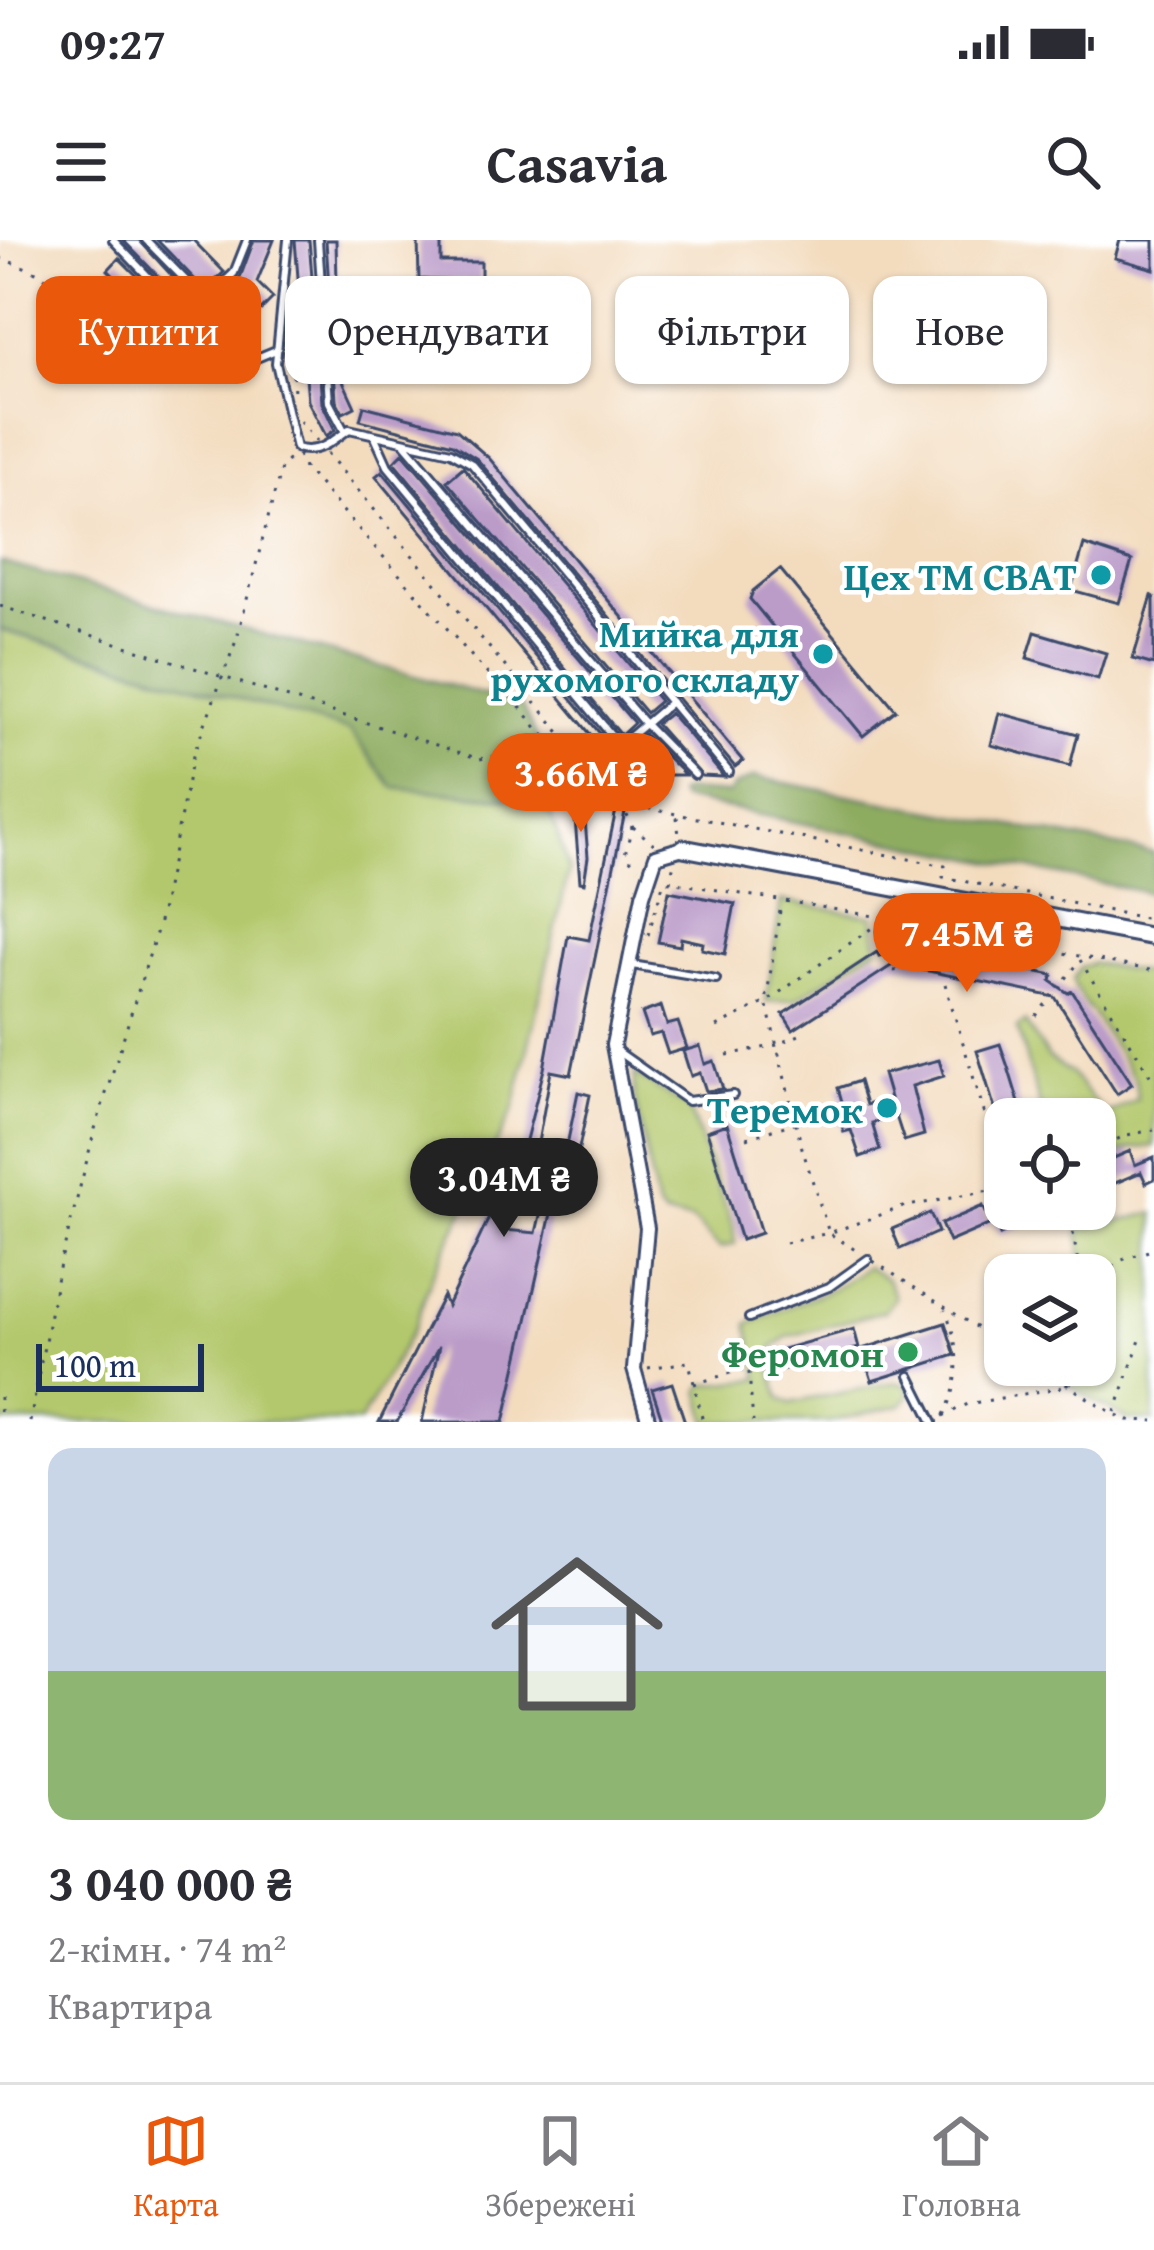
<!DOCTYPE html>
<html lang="uk">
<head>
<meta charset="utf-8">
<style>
	:root { --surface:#fff; --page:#f2f2f3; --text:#2b2b33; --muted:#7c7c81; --line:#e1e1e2; --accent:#ea580c }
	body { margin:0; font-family:"Gentium Book Plus",serif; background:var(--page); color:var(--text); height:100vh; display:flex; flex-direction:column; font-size:45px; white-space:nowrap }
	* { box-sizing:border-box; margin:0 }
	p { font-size:39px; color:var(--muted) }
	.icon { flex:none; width:66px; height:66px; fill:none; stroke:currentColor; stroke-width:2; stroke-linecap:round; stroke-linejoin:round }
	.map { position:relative; height:1182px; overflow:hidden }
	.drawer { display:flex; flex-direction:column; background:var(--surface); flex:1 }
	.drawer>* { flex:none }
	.banner { position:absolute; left:36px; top:36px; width:1083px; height:108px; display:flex; gap:24px }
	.buttons { position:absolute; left:984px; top:858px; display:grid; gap:24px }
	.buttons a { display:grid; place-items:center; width:132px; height:132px; border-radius:24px; background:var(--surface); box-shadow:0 3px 9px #0004; font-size:60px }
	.scale { position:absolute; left:36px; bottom:30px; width:168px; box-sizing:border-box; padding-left:12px; border:6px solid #1b2f5e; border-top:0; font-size:33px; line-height:42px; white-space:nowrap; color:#1b2f5e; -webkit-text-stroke:9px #fff; paint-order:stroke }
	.price { position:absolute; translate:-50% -102px; padding:0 27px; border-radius:42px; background:var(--accent); color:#fff; font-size:39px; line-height:78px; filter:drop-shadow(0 3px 6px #0008) }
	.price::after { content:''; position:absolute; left:50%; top:72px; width:36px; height:27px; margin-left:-18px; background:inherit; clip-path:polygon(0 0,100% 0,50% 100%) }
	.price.active { background:#222; color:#fff }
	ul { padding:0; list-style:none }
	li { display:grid; align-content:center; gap:24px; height:636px; padding:0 48px }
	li+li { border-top:3px solid var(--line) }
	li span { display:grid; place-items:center; height:372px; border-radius:24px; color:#555 }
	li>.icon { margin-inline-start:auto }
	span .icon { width:216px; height:216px; fill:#fffc; stroke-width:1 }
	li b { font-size:51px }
	.tag { padding:0 42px; border-radius:24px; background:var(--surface); box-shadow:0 3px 9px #0004; font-size:42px; line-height:108px }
	.tag.active { background:var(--accent); color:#fff }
	.status { display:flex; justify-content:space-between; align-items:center; height:84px; padding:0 60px; background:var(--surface); direction:ltr }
	.status svg { height:33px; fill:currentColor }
	header { display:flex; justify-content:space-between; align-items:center; height:156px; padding:0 48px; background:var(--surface); font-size:54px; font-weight:700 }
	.tab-bar { display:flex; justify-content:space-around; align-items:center; height:168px; border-top:3px solid var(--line); background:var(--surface); font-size:33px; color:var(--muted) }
	.tab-bar a { display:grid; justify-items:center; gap:6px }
	.tab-bar .active { color:var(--accent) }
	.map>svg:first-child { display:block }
	.green { fill:#b3c86c; stroke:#677c65; stroke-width:3 }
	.forest { fill:#8eac60; stroke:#546e5f; stroke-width:3 }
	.building { fill:#bb9cc9 }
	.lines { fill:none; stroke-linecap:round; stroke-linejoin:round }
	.service-casing { stroke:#3b496c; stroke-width:12 }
	.minor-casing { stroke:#3b496c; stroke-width:18 }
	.tertiary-casing { stroke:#3b496c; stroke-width:21 }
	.path { stroke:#3b496c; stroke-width:3; stroke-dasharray:3 9; stroke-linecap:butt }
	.service { stroke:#fff; stroke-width:6 }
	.minor { stroke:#fff; stroke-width:12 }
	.tertiary { stroke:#fff; stroke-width:15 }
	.culture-dot { fill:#0f9aa8; stroke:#fff; stroke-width:4.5 }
	.leisure-dot { fill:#2e9e5b; stroke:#fff; stroke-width:4.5 }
	.labels { text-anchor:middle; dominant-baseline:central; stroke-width:9; stroke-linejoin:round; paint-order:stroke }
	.culture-label { font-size:39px; font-weight:bold; fill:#0d838f; stroke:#fff; text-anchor:end }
	.leisure-label { font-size:39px; font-weight:bold; fill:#27864d; stroke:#fff; text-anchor:end }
</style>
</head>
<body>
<div class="status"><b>09:27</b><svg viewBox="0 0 49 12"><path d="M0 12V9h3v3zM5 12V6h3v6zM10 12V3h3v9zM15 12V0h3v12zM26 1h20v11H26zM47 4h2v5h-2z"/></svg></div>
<header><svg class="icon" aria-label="menu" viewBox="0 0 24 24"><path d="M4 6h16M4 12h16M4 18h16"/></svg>Casavia<svg class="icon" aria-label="search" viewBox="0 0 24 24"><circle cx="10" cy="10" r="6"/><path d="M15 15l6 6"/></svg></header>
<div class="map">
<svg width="1154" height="1182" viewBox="0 0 1154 1182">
	<rect width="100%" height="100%" fill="#fff"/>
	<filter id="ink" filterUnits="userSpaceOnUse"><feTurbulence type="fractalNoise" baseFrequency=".00833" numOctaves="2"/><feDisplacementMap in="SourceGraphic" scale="24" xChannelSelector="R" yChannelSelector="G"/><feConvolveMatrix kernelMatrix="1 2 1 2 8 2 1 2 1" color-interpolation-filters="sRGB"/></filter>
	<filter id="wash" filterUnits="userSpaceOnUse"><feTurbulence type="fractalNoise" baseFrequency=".004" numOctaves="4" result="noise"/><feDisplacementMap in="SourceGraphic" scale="48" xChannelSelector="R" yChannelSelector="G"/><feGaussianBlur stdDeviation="2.7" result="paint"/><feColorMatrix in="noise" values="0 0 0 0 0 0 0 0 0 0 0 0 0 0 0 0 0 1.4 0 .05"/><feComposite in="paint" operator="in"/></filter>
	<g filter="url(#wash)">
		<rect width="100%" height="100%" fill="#f3dbbd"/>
		<!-- green -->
		<path class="green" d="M0 390 350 491 393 547 530 561 552 578 569 630 514 868 432 1036 414 1088 360 1182H0Z
			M781 661 873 676 878 707 796 759 766 762Z
			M1093 723 1154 735V906L1131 909 1095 921V879H1048L1041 869 1017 788 1025 782 1048 818 1070 833 1106 875 1137 859 1135 839 1075 747 1073 739 1081 727Z
			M634 834 689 869 733 987 735 1004 720 1008 692 980 665 976 657 968 634 854Z
			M1154 973V1181L1128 1180 1069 1146 1078 1125H1095V1035H1084L1079 990Z
			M866 1027 887 1039 895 1058 884 1071 787 1097 773 1108 769 1122 781 1159 791 1163 895 1142 908 1146 909 1156 901 1165 829 1182H708L700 1150 705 1145 759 1139 748 1084 836 1047Z"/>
		<!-- forest -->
		<path class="forest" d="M0 322 521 465 547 520 552 577 530 560 393 547 350 491 0 389Z
			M754 537 1154 613V654L680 559 678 553 685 551 729 554 733 547Z"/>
		<g id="blocks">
			<!-- building -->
			<path class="building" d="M123 0H139L194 60 185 64Z
				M157 0H193L224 32 205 50Z
				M254 0H274L257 42 273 58 257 74 240 58 212 85 202 73 240 38Z
				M295 0H309L322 163 335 190 326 196 308 161Z
				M326 0H336L339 132 355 167 343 173 336 160Z
				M418 0H441V22H481V42L419 39Z
				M1120 0H1154V29L1115 18Z
				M119 18 192 91 180 103 108 30Z
				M364 166 457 190 489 218 743 521 735 527 477 219 453 204 360 180Z
				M403 213 634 483 621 495 394 222Z
				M463 227 660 461 646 473 447 241Z
				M382 231 632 532 626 537 376 236Z
				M1084 305 1132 321 1119 363 1071 350Z
				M780 329 896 470 863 496 750 359 753 351Z
				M1152 356 1154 357V425L1133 419Z
				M1035 392 1106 413 1098 439 1027 418Z
				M670 473 724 537 702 536 656 484Z
				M999 473 1078 494 1070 526 991 505Z
				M644 494 685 535H652L630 506Z
				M573 554 583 555 588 617 584 643 580 642Z
				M616 570 625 572 571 835 551 831 533 930 504 990 536 993 554 914 564 916 504 1182H422L439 1106 397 1182H379L443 1056 447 1066 526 900 544 829 568 696 589 700Z
				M669 651 735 664 725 714 702 709 703 703 681 698 680 706 658 702Z
				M904 705 1053 735 1051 741 1068 753 1072 751 1132 844 1117 854 1055 757 894 724 793 790 783 774 877 712 879 716 903 711Z
				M661 766 667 785 678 782 687 808 668 814 661 793 650 796 642 773Z
				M1000 804 1008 827 1024 879H998L977 811Z
				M700 806 705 824 714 821 723 849 706 851 700 833 691 836 683 811Z
				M939 820 944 836 912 846 924 895 904 901 896 876 872 883 880 910 860 917 851 890 844 892 838 874 845 872 838 848 859 841 866 865 890 858 883 834Z
				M578 852 590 855 578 913 566 910Z
				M727 884 761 993 741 1000 707 891Z
				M1130 911 1135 925 1154 917V939L1146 943 1141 932 1099 950 1095 926Z
				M983 966 991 984 949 1002 941 984Z
				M1007 969H1037L1041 977 1000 995 991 975Z
				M930 973 938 992 900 1009 892 989Z
				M945 1083 955 1115 872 1141 862 1109Z
				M854 1089 859 1108 781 1130 776 1111Z
				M672 1143 685 1182H663L652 1149Z"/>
		</g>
	</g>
	<g filter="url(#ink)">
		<use href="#blocks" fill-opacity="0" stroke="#3b496c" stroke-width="3"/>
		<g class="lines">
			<!-- service casing -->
			<g class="service-casing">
				<path id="service" d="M113 0 187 77 234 33 247 0
					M146 0 205 60
					M288 0 276 123 296 208C317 215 332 202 349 189L451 212 472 224 729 532
					M318 0 329 162 345 192
					M196 131 230 129 276 110
					M374 195 388 226 642 532
					M405 204 645 484 695 535
					M620 505 671 462
					M632 725 716 739
					M617 811 688 861 733 855
					M749 1078 829 1047 868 1019
					M910 1136 933 1182"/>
			</g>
			<!-- minor casing -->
			<g class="minor-casing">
				<path id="minor" d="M649 1182 634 1129 647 988 613 805 643 655 656 616 683 608"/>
			</g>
			<!-- tertiary casing -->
			<g class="tertiary-casing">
				<path id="tertiary" d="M683 608 1154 697"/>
			</g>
			<!-- path -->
			<path class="path" d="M0 18C14 24 31 28 43 36 59 47 69 64 81 78 110 110 146 124 188 130
				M291 75 294 155
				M300 181 317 201
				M327 213 599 539
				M298 215 302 225 507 456C522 466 529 479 541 492 562 517 586 531 613 546L632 586 625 614 638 628
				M0 366 480 519 553 503
				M625 564 945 626 943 637 1154 680
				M677 577 679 596
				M633 587 654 604
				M670 642 674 623
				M888 678 1154 731
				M882 683 896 734
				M648 695 664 641 886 678 766 762 802 908 829 993 903 967 1005 948
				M1080 720 1154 842
				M945 744 999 921 1005 920
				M1036 776 1080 721
				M717 787 766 762 781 664
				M727 815 777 805 799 795
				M747 898 794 883
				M1095 909 1127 895 1154 890
				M1069 969 1080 1035
				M785 1003 829 993 860 1013
				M873 1021 1005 1106
				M1095 1043 1122 1020 1154 1009
				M748 1120 753 1182
				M1035 1125 1114 1174 1128 1180 1154 1181
				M648 1128 689 1122 703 1182
				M694 1144 748 1128
				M0 1157V1179
				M1115 1172 1140 1100
				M944 1175C962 1141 960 1105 945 1070
				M943 1176 968 1164 1069 1146 1078 1125
				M30 1182 57 1036 95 889 158 687 193 516 237 398 281 228 292 216"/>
			<!-- service -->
			<use href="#service" class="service"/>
			<!-- minor -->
			<use href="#minor" class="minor"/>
			<!-- tertiary -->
			<use href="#tertiary" class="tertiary"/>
		</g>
	</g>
	<!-- markers -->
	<g class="culture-dot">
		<circle cx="1101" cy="335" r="12"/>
		<circle cx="823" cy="414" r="12"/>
		<circle cx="887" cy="868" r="12"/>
	</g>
	<circle class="leisure-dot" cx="908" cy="1112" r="12"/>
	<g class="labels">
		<!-- culture labels -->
		<g class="culture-label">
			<text x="1077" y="335">Цех ТМ СВАТ</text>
			<text x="799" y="392">Мийка для<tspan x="799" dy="45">рухомого складу</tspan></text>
			<text x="863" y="868">Теремок</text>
		</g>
		<!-- leisure labels -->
		<g class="leisure-label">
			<text x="884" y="1112">Феромон</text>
		</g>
	</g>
</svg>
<div class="buttons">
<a><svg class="icon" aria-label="locate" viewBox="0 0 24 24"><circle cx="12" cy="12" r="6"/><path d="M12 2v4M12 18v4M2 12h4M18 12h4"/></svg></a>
<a><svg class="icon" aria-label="layers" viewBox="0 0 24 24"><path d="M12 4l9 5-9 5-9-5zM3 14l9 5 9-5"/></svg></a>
</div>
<div class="scale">100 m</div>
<b class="price" style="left:581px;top:595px">3.66M ₴</b>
<b class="price" style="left:967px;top:755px">7.45M ₴</b>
<b class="price active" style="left:504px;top:1000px">3.04M ₴</b>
<div class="banner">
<a class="tag active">Купити</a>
<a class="tag">Орендувати</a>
<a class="tag">Фільтри</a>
<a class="tag">Нове</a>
</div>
</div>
<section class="drawer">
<ul>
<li><span style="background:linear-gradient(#c9d6e8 60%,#8fb573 0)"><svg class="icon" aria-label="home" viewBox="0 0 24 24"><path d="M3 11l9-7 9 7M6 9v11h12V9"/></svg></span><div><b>3 040 000 ₴</b><p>2-кімн. · 74 m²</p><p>Квартира</p></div></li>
</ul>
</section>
<nav class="tab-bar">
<a class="active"><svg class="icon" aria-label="map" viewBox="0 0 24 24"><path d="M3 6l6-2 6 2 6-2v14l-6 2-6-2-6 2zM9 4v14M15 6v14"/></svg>Карта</a>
<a><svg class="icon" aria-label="saved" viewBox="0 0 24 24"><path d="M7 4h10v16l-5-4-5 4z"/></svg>Збережені</a>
<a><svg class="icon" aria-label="home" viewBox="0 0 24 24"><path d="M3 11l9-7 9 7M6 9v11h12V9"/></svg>Головна</a>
</nav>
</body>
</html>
